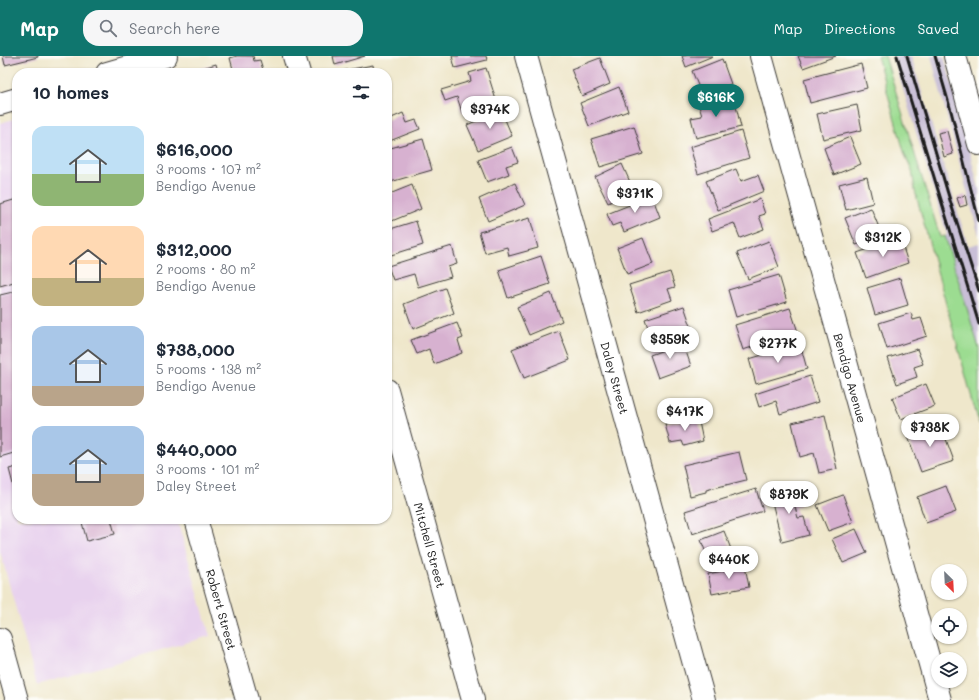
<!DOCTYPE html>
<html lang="en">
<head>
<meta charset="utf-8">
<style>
	:root { --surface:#fff; --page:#f6f6f7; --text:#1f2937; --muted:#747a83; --accent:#0f766e }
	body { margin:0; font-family:Mali,sans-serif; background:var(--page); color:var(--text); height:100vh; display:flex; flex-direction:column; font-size:15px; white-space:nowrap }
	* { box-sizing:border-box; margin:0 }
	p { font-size:13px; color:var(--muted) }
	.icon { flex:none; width:22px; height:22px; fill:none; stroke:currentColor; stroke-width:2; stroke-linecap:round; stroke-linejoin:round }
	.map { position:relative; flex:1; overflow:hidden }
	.sheet { position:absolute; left:12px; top:12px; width:380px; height:456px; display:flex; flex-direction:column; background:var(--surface); border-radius:16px; box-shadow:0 1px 3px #0004 }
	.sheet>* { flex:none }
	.needle { width:26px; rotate:156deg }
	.controls { position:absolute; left:931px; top:508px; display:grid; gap:8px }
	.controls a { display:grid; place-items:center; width:36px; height:36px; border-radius:50%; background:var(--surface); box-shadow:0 1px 3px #0004; font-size:20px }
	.price { position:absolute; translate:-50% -34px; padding:0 9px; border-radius:14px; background:#fff; color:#222; font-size:13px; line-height:26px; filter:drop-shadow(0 1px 2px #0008) }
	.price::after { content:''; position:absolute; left:50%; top:24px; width:12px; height:9px; margin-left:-6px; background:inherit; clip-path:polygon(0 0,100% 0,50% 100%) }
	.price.on { background:var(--accent); color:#fff }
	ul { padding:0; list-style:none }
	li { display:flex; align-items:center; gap:12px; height:100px; padding:0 20px }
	li span { display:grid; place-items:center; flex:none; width:112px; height:80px; border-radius:12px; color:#555 }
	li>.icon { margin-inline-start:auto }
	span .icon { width:48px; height:48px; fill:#fffc; stroke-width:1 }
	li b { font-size:17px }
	h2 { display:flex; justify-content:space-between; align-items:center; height:48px; padding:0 20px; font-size:17px }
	header { display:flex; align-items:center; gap:24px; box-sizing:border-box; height:56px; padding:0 20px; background:var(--accent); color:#fff }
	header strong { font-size:19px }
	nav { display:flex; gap:22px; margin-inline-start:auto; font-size:14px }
	.search { width:280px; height:36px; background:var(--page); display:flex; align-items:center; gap:10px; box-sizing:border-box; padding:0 14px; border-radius:16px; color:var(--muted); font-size:15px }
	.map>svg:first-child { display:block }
	.built { fill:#e8d2ee }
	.industrial { fill:#c9bfd7 }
	.green { fill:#9cdc91; stroke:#5c7c56 }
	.building { fill:#d7b1d0 }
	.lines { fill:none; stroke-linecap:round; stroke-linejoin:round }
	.minor-casing { stroke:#3c3a36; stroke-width:24 }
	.major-casing { stroke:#3c3a36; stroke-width:24 }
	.minor { stroke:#fff; stroke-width:22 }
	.major { stroke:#fff; stroke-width:22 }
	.rail { stroke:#1c1c1c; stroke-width:3 }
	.labels { text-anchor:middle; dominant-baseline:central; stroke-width:3; stroke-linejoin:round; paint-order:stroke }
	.street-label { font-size:12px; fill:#1c1c1c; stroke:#fdfcf7 }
</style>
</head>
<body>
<header>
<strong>Map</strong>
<div class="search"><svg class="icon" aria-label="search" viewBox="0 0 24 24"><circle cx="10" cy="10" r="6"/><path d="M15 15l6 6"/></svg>Search here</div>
<nav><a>Map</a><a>Directions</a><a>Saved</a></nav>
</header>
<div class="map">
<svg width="979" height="644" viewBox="0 0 979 644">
	<rect width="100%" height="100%" fill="#fdfcf7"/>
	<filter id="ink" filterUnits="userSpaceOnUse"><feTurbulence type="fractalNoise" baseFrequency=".025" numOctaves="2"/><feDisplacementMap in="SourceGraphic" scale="8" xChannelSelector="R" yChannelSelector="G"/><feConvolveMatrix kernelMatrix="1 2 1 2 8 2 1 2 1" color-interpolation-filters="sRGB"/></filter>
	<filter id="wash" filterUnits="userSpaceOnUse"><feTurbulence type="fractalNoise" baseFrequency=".012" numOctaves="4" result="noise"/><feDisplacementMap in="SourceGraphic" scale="16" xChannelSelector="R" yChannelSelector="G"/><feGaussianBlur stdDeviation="0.9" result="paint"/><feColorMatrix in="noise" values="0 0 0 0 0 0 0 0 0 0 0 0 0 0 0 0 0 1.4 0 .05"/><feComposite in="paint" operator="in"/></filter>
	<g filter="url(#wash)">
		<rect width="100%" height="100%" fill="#efe7cb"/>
		<!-- built -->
		<path class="built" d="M17 62V463H177L210 580 37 629 0 495V67Z"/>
		<!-- industrial -->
		<path class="industrial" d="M893 0H911L968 190 979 187V292L945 180 947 179Z
			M931 0H944L960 57 979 133V180Z"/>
		<!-- green -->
		<path class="green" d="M877 0H885L940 181 945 180 979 292V368L915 135 912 114 905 99Z"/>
		<g id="blocks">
			<!-- building -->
			<path class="building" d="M3 0H38V1L5 9Z
				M237 0H253L254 5 260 4 264 17H234L230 2Z
				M333 0H365L335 9Z
				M452 0H486L487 4 455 12Z
				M682 0H713L686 11Z
				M798 0H836L803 12Z
				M600 2 610 28 582 40 571 13Z
				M722 3 731 28 702 39 692 15Z
				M216 8 218 16 225 14 226 17H193V15Z
				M861 8 867 32 810 47 804 23Z
				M373 9 374 17H341V15Z
				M486 12 496 44 462 56 457 41 445 45 441 34 471 25 469 17Z
				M619 31 628 55 589 70 580 47Z
				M734 42 741 71 696 82 691 62 702 60 699 50Z
				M857 49 862 74 823 83 817 58Z
				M501 54 512 80 478 94 467 69Z
				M403 57 407 67 416 64 420 73 387 86V64Z
				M634 70 643 98 600 111 591 83Z
				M741 75 749 102 698 118 690 91Z
				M947 75 953 98 944 101 938 77Z
				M850 81 861 108 834 119 824 92Z
				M423 83 432 114 387 127V93Z
				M512 91 518 106 506 110 509 118 487 126 478 104Z
				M622 108 634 135 608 147 595 121Z
				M736 113 741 125 758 119 764 135 718 154 706 125Z
				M867 121 873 147 846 154 839 128Z
				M515 127 525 149 488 165 479 143Z
				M412 129 421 153 387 167V139Z
				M965 139 967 149 960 151 957 142Z
				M652 140 660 161 624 176 620 167 612 170 607 158Z
				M17 143V225L0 230V148Z
				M760 143 765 158 759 160 764 173 740 182 734 167 712 175 708 163Z
				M871 152 882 179 856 189 845 162Z
				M530 162 538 192 509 200 507 191 485 197 479 176Z
				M416 165 423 189 388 200 387 174Z
				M643 182 653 208 627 218 617 192Z
				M900 182 908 207 866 222 857 197Z
				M769 185 779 211 748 223 737 197Z
				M452 190 457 208 448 211 451 221 418 231 414 218 393 224 388 210Z
				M541 200 550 228 508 242 499 214Z
				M670 216 675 231 668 233 672 244 638 256 629 229Z
				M779 219 787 246 736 261 728 234Z
				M900 222 908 249 875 259 867 232Z
				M445 232 454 257 413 273 404 248Z
				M17 235V396L0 401V239Z
				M551 237 562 265 529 279 517 251Z
				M684 250 693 276 654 289 645 263Z
				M790 252 798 276 743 294 735 269Z
				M911 257 913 264 921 262 927 280 887 293 879 267Z
				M457 267 463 282 458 284 462 297 434 308 429 293 417 298 411 284Z
				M559 275 570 304 524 322 512 293Z
				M683 287 691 310 658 322 650 299Z
				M800 288 807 313 756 328 749 303Z
				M917 293 923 308 914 311 917 321 897 328 888 302Z
				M810 320 818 346 780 358 776 345 759 351 755 338Z
				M926 328 935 350 901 363 892 342Z
				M825 359 837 413 819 417 814 397 800 401 792 367Z
				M698 361 703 385 684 390 682 385 670 387 665 368Z
				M931 369 935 378 943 375 954 405 921 416 907 378Z
				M739 396 746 424 706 434V436L690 440 683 409Z
				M17 411V431L14 432 9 413Z
				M946 430 956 456 926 467 917 441Z
				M796 431 800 449 795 451 798 462 804 461 809 479 782 486 770 438Z
				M756 433 763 455 692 478 685 455Z
				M843 439 853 466 828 475 817 449Z
				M81 463H111L115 478 87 485Z
				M856 473 867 497 843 507 832 483Z
				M724 475 734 501 711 510 701 484Z
				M745 510 749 531 712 538 708 518Z"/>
		</g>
	</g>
	<g filter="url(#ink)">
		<use href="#blocks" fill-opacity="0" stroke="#3c3a36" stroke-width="1"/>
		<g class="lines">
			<!-- minor casing -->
			<g class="minor-casing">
				<g id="minor">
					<path d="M294 0 299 17"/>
					<path id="s1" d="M526 0 704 644"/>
					<path id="s2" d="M761 0 940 644"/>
					<path d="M955 0 979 88"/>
					<path d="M107 17 166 0"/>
					<path d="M0 48 17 43"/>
					<path id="s3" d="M387 334 473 644"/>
					<path id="s4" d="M196 463 247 644"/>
				</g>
			</g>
			<!-- major casing -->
			<g class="major-casing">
				<path id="major" d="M0 583 17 644"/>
			</g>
			<!-- minor -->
			<use href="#minor" class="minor"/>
			<!-- major -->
			<use href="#major" class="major"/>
			<!-- rail -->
			<path class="rail" d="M897 0 979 268
				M907 0 952 151 979 235
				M935 0 951 55 979 165"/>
		</g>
	</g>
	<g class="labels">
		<!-- street labels -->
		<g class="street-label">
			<text stroke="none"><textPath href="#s1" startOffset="334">Daley Street</textPath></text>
			<text stroke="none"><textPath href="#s2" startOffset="334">Bendigo Avenue</textPath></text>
			<text stroke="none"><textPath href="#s3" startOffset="161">Mitchell Street</textPath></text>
			<text stroke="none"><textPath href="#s4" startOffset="94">Robert Street</textPath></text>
		</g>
	</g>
</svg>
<div class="controls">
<a><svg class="needle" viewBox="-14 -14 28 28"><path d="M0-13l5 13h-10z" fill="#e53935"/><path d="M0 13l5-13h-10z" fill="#747a83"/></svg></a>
<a><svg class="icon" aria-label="locate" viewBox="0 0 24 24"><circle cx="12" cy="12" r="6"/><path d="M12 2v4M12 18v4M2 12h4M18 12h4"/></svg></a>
<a><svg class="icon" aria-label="layers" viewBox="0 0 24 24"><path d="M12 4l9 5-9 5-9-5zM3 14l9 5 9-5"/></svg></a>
</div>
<b class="price on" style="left:716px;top:62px">$616K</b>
<b class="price" style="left:490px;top:74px">$374K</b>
<b class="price" style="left:635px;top:158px">$371K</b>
<b class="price" style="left:883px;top:202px">$312K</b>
<b class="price" style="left:670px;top:304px">$359K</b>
<b class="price" style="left:778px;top:308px">$277K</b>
<b class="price" style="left:685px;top:376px">$417K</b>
<b class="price" style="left:930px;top:392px">$738K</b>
<b class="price" style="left:789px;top:459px">$879K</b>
<b class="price" style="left:729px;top:524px">$440K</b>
<section class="sheet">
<h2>10 homes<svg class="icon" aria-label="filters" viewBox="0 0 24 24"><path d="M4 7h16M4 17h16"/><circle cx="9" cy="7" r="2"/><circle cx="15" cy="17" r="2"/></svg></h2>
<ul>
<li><span style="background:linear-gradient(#bfe0f5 60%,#8fb573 0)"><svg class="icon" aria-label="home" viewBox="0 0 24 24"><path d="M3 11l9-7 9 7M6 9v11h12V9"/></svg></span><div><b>$616,000</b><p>3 rooms · 107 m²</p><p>Bendigo Avenue</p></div></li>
<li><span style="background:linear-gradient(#ffd9b3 65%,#c2b280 0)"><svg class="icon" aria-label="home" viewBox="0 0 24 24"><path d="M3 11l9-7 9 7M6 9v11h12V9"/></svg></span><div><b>$312,000</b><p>2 rooms · 80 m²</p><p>Bendigo Avenue</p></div></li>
<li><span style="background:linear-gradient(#a9c7e8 75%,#b9a48a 0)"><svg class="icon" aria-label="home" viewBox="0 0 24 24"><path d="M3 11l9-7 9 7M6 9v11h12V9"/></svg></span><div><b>$738,000</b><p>5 rooms · 138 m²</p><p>Bendigo Avenue</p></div></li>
<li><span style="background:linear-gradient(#a9c7e8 60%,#b9a48a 0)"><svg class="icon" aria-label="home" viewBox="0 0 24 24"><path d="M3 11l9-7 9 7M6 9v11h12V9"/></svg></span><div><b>$440,000</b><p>3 rooms · 101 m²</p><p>Daley Street</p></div></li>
</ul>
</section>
</div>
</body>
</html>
